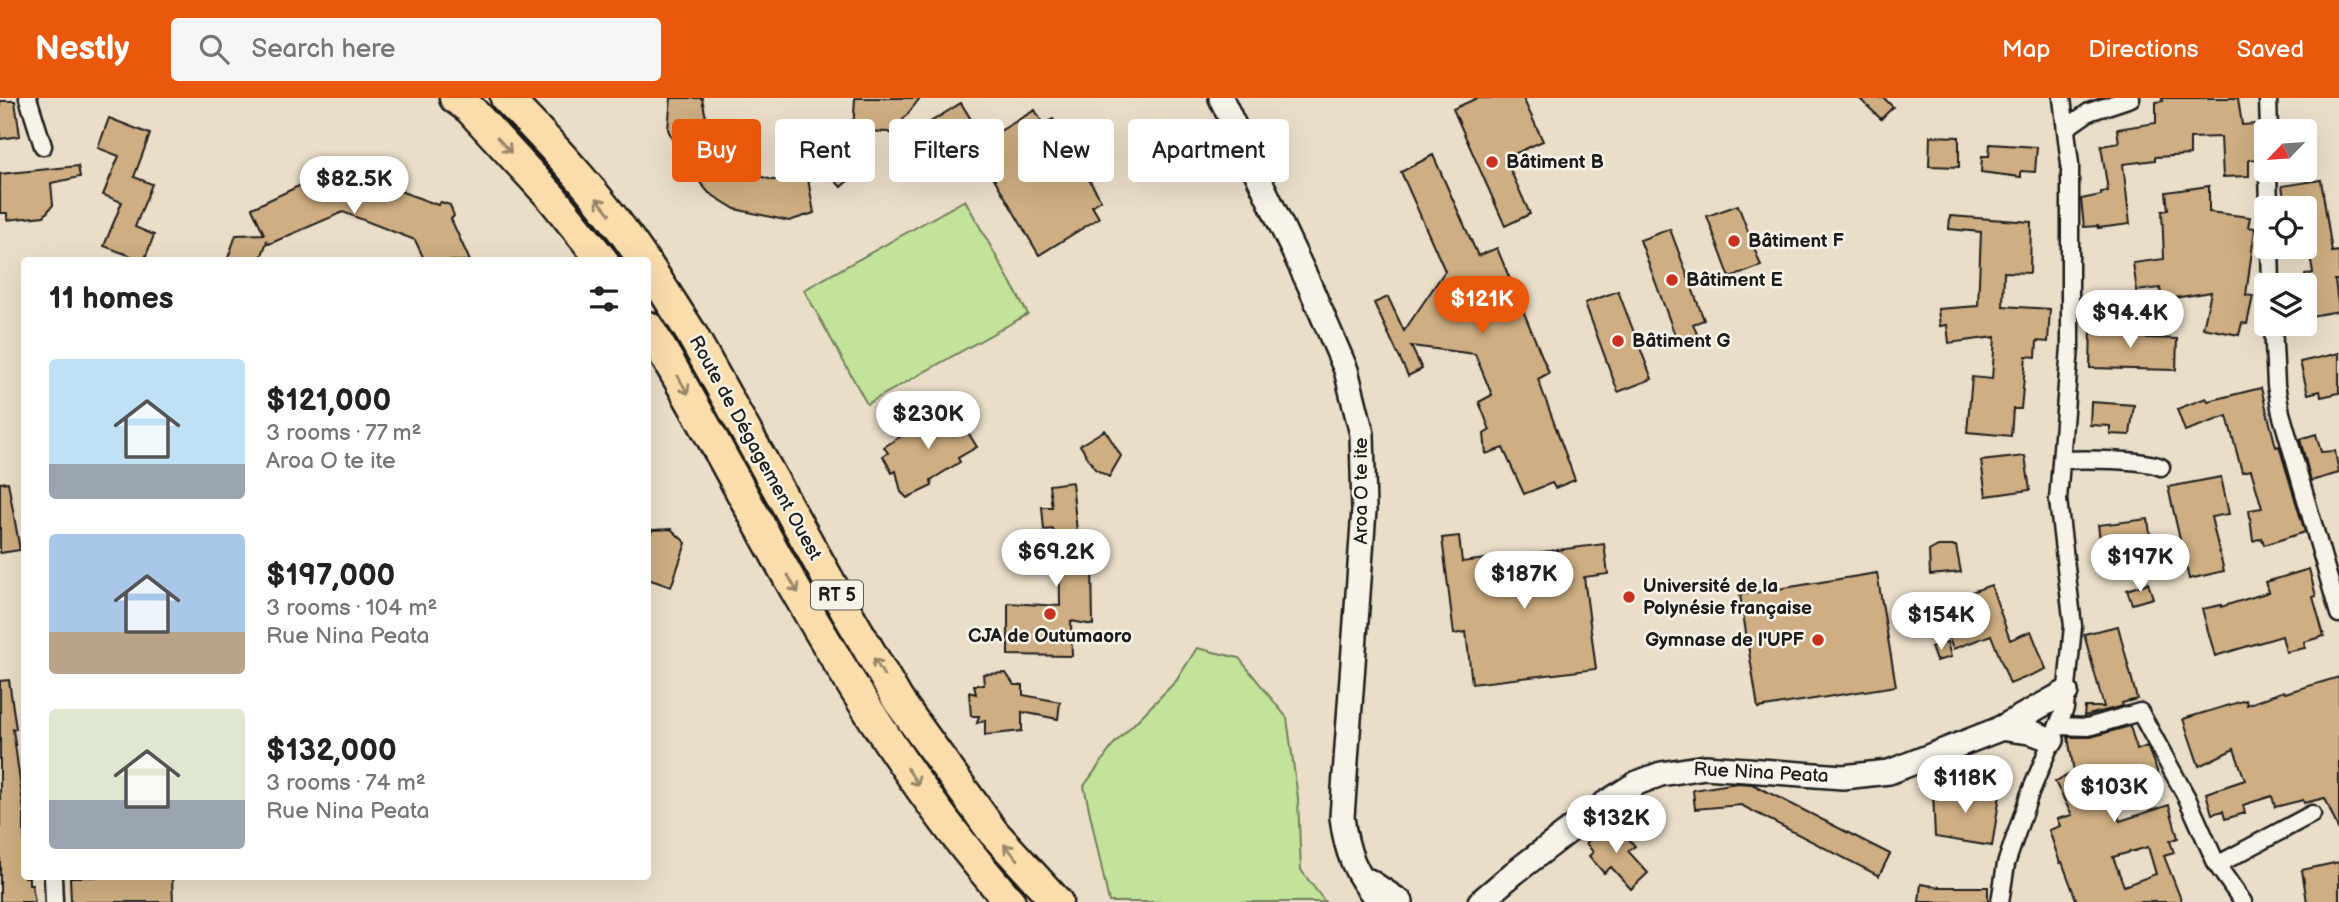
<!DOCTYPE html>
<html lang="en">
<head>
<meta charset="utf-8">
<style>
	:root { --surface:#fff; --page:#f6f6f6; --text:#222; --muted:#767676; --accent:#ea580c }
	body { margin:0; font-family:"Balsamiq Sans",sans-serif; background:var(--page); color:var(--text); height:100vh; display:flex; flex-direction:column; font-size:26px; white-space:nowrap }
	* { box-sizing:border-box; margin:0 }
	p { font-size:23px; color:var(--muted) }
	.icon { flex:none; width:38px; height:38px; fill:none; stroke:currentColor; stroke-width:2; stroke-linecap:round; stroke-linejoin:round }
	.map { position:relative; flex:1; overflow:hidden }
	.drawer { position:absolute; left:21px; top:159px; width:630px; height:623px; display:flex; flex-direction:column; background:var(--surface); border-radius:7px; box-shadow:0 7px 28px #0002 }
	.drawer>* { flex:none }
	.guide { position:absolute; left:672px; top:21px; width:665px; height:63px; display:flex; gap:14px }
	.needle { width:46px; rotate:245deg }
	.fabs { position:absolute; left:2254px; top:21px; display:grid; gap:14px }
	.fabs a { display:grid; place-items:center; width:63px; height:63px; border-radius:7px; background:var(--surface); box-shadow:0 7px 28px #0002; font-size:35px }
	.price { position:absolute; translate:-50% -60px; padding:0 16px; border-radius:24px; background:#fff; color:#222; font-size:23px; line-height:46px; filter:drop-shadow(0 2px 4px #0008) }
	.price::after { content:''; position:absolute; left:50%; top:42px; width:21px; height:16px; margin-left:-10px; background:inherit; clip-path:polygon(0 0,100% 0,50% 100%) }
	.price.current { background:var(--accent); color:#fff }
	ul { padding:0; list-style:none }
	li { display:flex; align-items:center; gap:21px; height:175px; padding:0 28px }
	li span { display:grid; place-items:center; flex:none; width:196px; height:140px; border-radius:7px; color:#555 }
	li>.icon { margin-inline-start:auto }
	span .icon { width:84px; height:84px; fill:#fffc; stroke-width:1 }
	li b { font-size:30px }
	h2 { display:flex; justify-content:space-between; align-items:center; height:84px; padding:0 28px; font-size:30px }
	.chip { padding:0 24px; border-radius:7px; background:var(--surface); box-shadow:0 7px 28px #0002; font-size:24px; line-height:63px }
	.chip.current { background:var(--accent); color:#fff }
	header { display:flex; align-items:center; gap:42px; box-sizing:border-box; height:98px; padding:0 35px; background:var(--accent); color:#fff }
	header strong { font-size:33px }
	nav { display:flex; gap:38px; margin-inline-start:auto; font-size:24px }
	.search { width:490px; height:63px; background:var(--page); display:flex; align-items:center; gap:18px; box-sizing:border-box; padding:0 24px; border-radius:7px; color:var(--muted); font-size:26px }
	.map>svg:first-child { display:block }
	.green { fill:#c3e29a; stroke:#707f5b; stroke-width:2 }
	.building { fill:#ceae82; stroke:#1c1c1c; stroke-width:2; fill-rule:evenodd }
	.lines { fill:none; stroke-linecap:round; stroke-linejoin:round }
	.street-casing { stroke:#1c1c1c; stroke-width:21 }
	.secondary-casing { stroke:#1c1c1c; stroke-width:28 }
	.highway-casing { stroke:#1c1c1c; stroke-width:35 }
	.street { stroke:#f7f3e8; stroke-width:16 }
	.secondary { stroke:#f7f3e8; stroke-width:23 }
	.highway { stroke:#faddab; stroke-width:30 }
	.oneway { stroke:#96866b }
	.poi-dot { fill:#c8321e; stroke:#f7f3e8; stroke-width:2.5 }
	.labels { text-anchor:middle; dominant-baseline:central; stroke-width:5; stroke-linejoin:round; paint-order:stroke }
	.shield { fill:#f7f3e8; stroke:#5e5c59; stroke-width:2 }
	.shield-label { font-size:18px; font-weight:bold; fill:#1c1c1c }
	.poi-label { font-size:19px; font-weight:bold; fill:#1c1c1c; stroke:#f7f3e8; text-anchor:start }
	.street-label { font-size:19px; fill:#1c1c1c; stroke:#f7f3e8 }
</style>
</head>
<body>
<header>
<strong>Nestly</strong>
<div class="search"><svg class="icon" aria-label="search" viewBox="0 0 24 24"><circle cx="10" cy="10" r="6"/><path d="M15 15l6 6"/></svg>Search here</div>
<nav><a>Map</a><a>Directions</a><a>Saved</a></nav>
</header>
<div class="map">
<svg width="2339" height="804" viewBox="0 0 2339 804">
	<rect width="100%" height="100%" fill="#ebdec9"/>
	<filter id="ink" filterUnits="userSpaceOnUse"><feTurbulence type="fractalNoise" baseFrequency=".0143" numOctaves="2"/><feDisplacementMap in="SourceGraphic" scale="14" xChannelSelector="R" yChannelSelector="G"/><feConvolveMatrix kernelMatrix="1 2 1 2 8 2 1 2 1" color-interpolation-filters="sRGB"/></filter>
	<g filter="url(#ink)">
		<!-- green -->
		<path class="green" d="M965 102 1028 216 867 306 804 192Z
			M1197 550 1239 560 1287 620 1298 700 1301 772 1325 804H1109L1084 688 1114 646 1176 583Z"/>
		<!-- building -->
		<path class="building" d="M671 0H702L710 40 738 71 772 82 808 81 814 115 789 123 735 111 709 95 680 61 668 31Z
			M855 0H920L892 36 888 34 853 33Z
			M1477 0H1523L1543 43 1505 60 1530 116 1505 128 1453 11Z
			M1859 0H1884L1893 9 1881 21Z
			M2162 0H2238L2242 27 2256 26 2258 61 2249 62V78L2223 79 2221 39 2190 40V57L2155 59V62L2123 66 2130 126 2098 130V128L2084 129 2081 101 2101 97V94L2108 93 2101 48 2119 45 2117 31 2156 25V4L2163 3Z
			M0 3H15L20 38 0 41Z
			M961 5 975 28 930 54 916 33Z
			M1035 12 1043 26 1053 21 1101 102 1092 108 1099 120 1039 157 975 48Z
			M109 20 150 36 134 79 152 86 135 129 154 137 144 163 104 148 122 104 103 97 119 58 98 50Z
			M1930 38 1959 39V69L1929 68Z
			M859 46 872 61 841 89 827 74Z
			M1990 46 2037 49 2035 74 2021 73V79L1981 74 1982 58H1989Z
			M1433 57 1478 158 1497 150 1549 275 1538 281 1575 382 1555 390 1552 385 1524 396 1503 350 1486 356 1484 336 1490 332 1479 304 1492 297 1475 256 1411 248 1422 271 1408 278 1374 205 1388 199 1404 233 1445 173 1401 74Z
			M340 65 348 71V74L438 107 441 104 450 107 454 118 451 121 470 163H425L415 142 343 114 269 146 267 143 260 163H227L236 137 264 136 252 110 331 73Z
			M78 68 80 79 51 85 53 107 44 118 7 122V115H0V76Z
			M2321 82 2332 154 2339 153V182H2335L2339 213 2305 219V177L2313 175 2308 145H2305V110H2286L2282 88Z
			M2209 88V114L2250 119 2248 129 2255 130 2246 197 2253 198 2247 226 2242 225 2239 237 2203 230 2211 194 2162 202 2160 190 2137 193 2133 165 2164 161 2162 113 2168 112 2166 94Z
			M1738 107 1761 168 1730 180 1707 118Z
			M1950 118 2031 124 2030 175 2004 174 2003 208 2050 211 2048 244 2037 243 2036 259 2026 258 2021 311H2013L2011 338 1967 334 1972 279 1992 281 1995 239 1949 245 1947 227 1940 228 1938 211 1978 208 1981 134 1949 131Z
			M1670 131 1704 222 1693 226 1699 241 1679 248 1640 142Z
			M1618 193 1652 281 1618 294 1585 205Z
			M2091 227 2127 228 2126 239 2177 241 2176 272 2090 270Z
			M2339 255V295L2321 299 2320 293 2308 296 2300 264Z
			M2261 290 2276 349 2279 348 2305 434 2264 447 2262 440 2253 443 2249 412 2262 410 2251 372 2242 374 2227 318 2185 333 2177 311 2206 300 2208 303Z
			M2091 304 2134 307 2130 337 2110 336V328L2090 327Z
			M951 307 977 349 958 360 960 364 931 382 932 388 907 400 901 394 896 373 892 375 883 358 888 355 884 349Z
			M1105 332 1121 358 1109 379 1095 371 1080 347Z
			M2316 336 2321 354 2335 353 2339 375 2311 383 2300 341Z
			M2025 358 2030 392 1986 398 1981 363Z
			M2221 379 2229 416 2211 419 2224 473 2189 481 2168 389Z
			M8 384 20 452 0 455V385Z
			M1072 384 1080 464 1092 465 1093 527 1071 523 1072 558 1008 557V505L1060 508 1059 440 1055 441 1053 431 1044 432 1042 409H1052L1049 387Z
			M2148 421 2152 452 2113 457 2112 448 2101 449 2098 427Z
			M671 431 686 445 671 489 648 481V444L652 432Z
			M1459 438 1462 464 1604 446 1608 476 1584 479 1596 571 1472 586 1466 534 1454 536 1442 440Z
			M1938 448H1956L1961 474 1930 477 1929 453Z
			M2309 471 2316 498 2313 499 2324 538 2304 544 2305 550 2286 554 2282 538 2215 558 2202 511 2221 507V509L2269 494 2266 484Z
			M1877 475 1896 588 1758 610 1740 497Z
			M2148 485 2153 500 2132 506 2127 492Z
			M1991 487 2010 542 2031 533 2046 571 2010 586 1991 537 1953 551 1939 515 1949 511 1946 503Z
			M2118 528 2137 601 2122 605 2123 608 2084 618 2085 609H2104L2084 536Z
			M1947 544 1951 559 1936 563 1931 549Z
			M1006 575 1014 587H1023V597L1060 604 1058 621 1022 614V633L985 637V622L977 625 979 618H971L969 594 976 596 974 587H984L983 576Z
			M2339 579V733L2325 700 2304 705 2303 702 2275 709 2272 698 2243 707 2245 715 2225 721 2223 713 2212 716 2206 695 2245 682 2234 651 2199 668 2183 621 2246 602 2247 607 2284 593 2285 595Z
			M9 582 16 631H13L24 714V779H29V787H32L35 804H0V583Z
			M2130 628 2137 652 2147 648 2162 685 2114 707 2120 723 2169 707 2178 740 2170 743 2174 755 2164 758 2182 804H2077L2062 764 2060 765 2049 732 2060 728 2057 721 2072 717 2055 684 2074 674 2068 639H2091ZM2148 749 2156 776 2124 788 2113 759Z
			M1737 685 1752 686 1890 756 1879 778 1741 707 1695 711 1693 692Z
			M1945 689 2000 697 1992 748 1935 739 1933 694Z
			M1609 726 1615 732 1618 729 1635 748 1628 753 1648 775 1631 791 1611 769 1604 775 1589 758 1593 754 1586 745Z
			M2339 764V804H2307L2302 772Z
			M70 779H172L173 804H71Z
			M1921 786 1939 789H1988V804H1919Z"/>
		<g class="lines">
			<!-- street casing -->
			<g class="street-casing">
				<path id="street" d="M28 0 43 48
					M2268 0 2269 33
					M2066 30 2089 14 2131 0
					M2268 72 2269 110
					M2270 149 2271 187
					M2273 226 2276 287 2281 315 2339 516
					M2062 362C2084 361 2142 361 2161 369
					M2058 628 2088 629 2140 614 2187 700 2217 767 2243 804
					M2217 767 2312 716
					M53 779 54 804
					M2000 804 2006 766 2029 698 2065 610 2073 528 2058 402 2070 249V66L2062 0"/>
			</g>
			<!-- secondary casing -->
			<g class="secondary-casing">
				<path id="secondary" d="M1221 0 1309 186 1346 272 1362 336 1364 412 1342 719C1346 753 1355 778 1380 804
					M2000 630 2031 634 2052 642
					M1369 783 1401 804
					M1480 804 1514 775 1604 706 1637 685 1661 676 1705 669 1843 679 1889 674 1997 632 2066 594"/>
			</g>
			<!-- highway casing -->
			<g class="highway-casing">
				<path id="highway" d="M455 0 470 11 553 101 603 163
					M506 0C556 51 604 103 644 163
					M648 168 691 235 842 506 898 602 993 734 1057 804
					M648 229C699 312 743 399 791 484 855 596 925 707 1010 804"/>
			</g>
			<!-- street -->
			<use href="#street" class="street"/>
			<!-- secondary -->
			<use href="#secondary" class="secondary"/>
			<!-- highway -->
			<use href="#highway" class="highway"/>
		</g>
		<!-- one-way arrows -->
		<defs><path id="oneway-shaft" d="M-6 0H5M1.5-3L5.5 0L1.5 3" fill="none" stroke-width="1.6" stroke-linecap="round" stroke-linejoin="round" transform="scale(1.75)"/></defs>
		<g class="oneway">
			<use href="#oneway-shaft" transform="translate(504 47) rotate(47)"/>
			<use href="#oneway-shaft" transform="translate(603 108) rotate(-129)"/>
			<use href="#oneway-shaft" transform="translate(683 287) rotate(61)"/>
			<use href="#oneway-shaft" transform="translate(793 486) rotate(60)"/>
			<use href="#oneway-shaft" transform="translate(879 569) rotate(-120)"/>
			<use href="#oneway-shaft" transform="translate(913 679) rotate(56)"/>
			<use href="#oneway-shaft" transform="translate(1011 754) rotate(-133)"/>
		</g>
	</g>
	<!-- markers -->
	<g class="poi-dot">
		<circle cx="1492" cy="64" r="7"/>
		<circle cx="1734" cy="143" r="7"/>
		<circle cx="1672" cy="182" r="7"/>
		<circle cx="1618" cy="243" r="7"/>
		<circle cx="1629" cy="499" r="7"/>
		<circle cx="1050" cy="516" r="7"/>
		<circle cx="1818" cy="542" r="7"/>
	</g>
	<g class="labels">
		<!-- shield labels -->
		<rect class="shield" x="811" y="482.5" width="52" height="29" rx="5"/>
		<g class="shield-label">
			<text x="837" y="497">RT 5</text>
		</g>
		<!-- poi labels -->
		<g class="poi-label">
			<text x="1506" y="64">Bâtiment B</text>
			<text x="1748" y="143">Bâtiment F</text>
			<text x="1686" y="182">Bâtiment E</text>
			<text x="1632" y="243">Bâtiment G</text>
			<text x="1643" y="488">Université de la<tspan x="1643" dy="22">Polynésie française</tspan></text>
			<text x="1050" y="538" text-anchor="middle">CJA de Outumaoro</text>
			<text x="1804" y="542" text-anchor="end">Gymnase de l'UPF</text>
		</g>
		<!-- street labels -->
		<g class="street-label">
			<text transform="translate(755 350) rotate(61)">Route de Dégagement Ouest</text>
			<text transform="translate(1361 393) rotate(-90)">Aroa O te ite</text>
			<text transform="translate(1761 675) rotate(3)">Rue Nina Peata</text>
		</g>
	</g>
</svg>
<div class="fabs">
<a><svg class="needle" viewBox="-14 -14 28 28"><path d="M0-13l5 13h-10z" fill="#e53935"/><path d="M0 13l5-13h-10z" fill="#767676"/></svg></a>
<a><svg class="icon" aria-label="locate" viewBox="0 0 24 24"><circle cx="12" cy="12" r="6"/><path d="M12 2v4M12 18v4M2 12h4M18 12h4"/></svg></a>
<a><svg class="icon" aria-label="layers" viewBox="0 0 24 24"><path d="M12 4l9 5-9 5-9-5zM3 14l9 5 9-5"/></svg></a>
</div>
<b class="price" style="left:354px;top:118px">$82.5K</b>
<b class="price current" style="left:1482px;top:238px">$121K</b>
<b class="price" style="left:2130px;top:252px">$94.4K</b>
<b class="price" style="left:928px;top:353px">$230K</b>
<b class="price" style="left:1056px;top:491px">$69.2K</b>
<b class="price" style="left:2140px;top:496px">$197K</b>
<b class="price" style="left:1524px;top:513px">$187K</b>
<b class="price" style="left:1941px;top:554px">$154K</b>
<b class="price" style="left:1965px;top:717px">$118K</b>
<b class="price" style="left:2114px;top:726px">$103K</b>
<b class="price" style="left:1616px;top:757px">$132K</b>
<div class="guide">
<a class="chip current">Buy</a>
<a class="chip">Rent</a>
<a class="chip">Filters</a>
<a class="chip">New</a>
<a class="chip">Apartment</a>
</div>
<section class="drawer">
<h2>11 homes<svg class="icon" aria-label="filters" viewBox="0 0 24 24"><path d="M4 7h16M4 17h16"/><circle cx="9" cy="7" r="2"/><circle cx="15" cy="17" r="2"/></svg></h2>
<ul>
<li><span style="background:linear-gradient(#bfe0f5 75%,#9aa5b1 0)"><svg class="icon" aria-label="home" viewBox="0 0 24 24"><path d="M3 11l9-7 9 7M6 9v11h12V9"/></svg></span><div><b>$121,000</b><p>3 rooms · 77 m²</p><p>Aroa O te ite</p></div></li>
<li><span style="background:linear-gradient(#a9c7e8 70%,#b9a48a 0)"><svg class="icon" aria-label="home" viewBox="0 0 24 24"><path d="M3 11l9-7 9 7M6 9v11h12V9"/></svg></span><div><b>$197,000</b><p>3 rooms · 104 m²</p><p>Rue Nina Peata</p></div></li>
<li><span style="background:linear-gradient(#dfe7d0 65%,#9aa5b1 0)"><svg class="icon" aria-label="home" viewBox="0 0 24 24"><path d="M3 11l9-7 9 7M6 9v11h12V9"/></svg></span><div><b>$132,000</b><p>3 rooms · 74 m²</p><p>Rue Nina Peata</p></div></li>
</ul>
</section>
</div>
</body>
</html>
